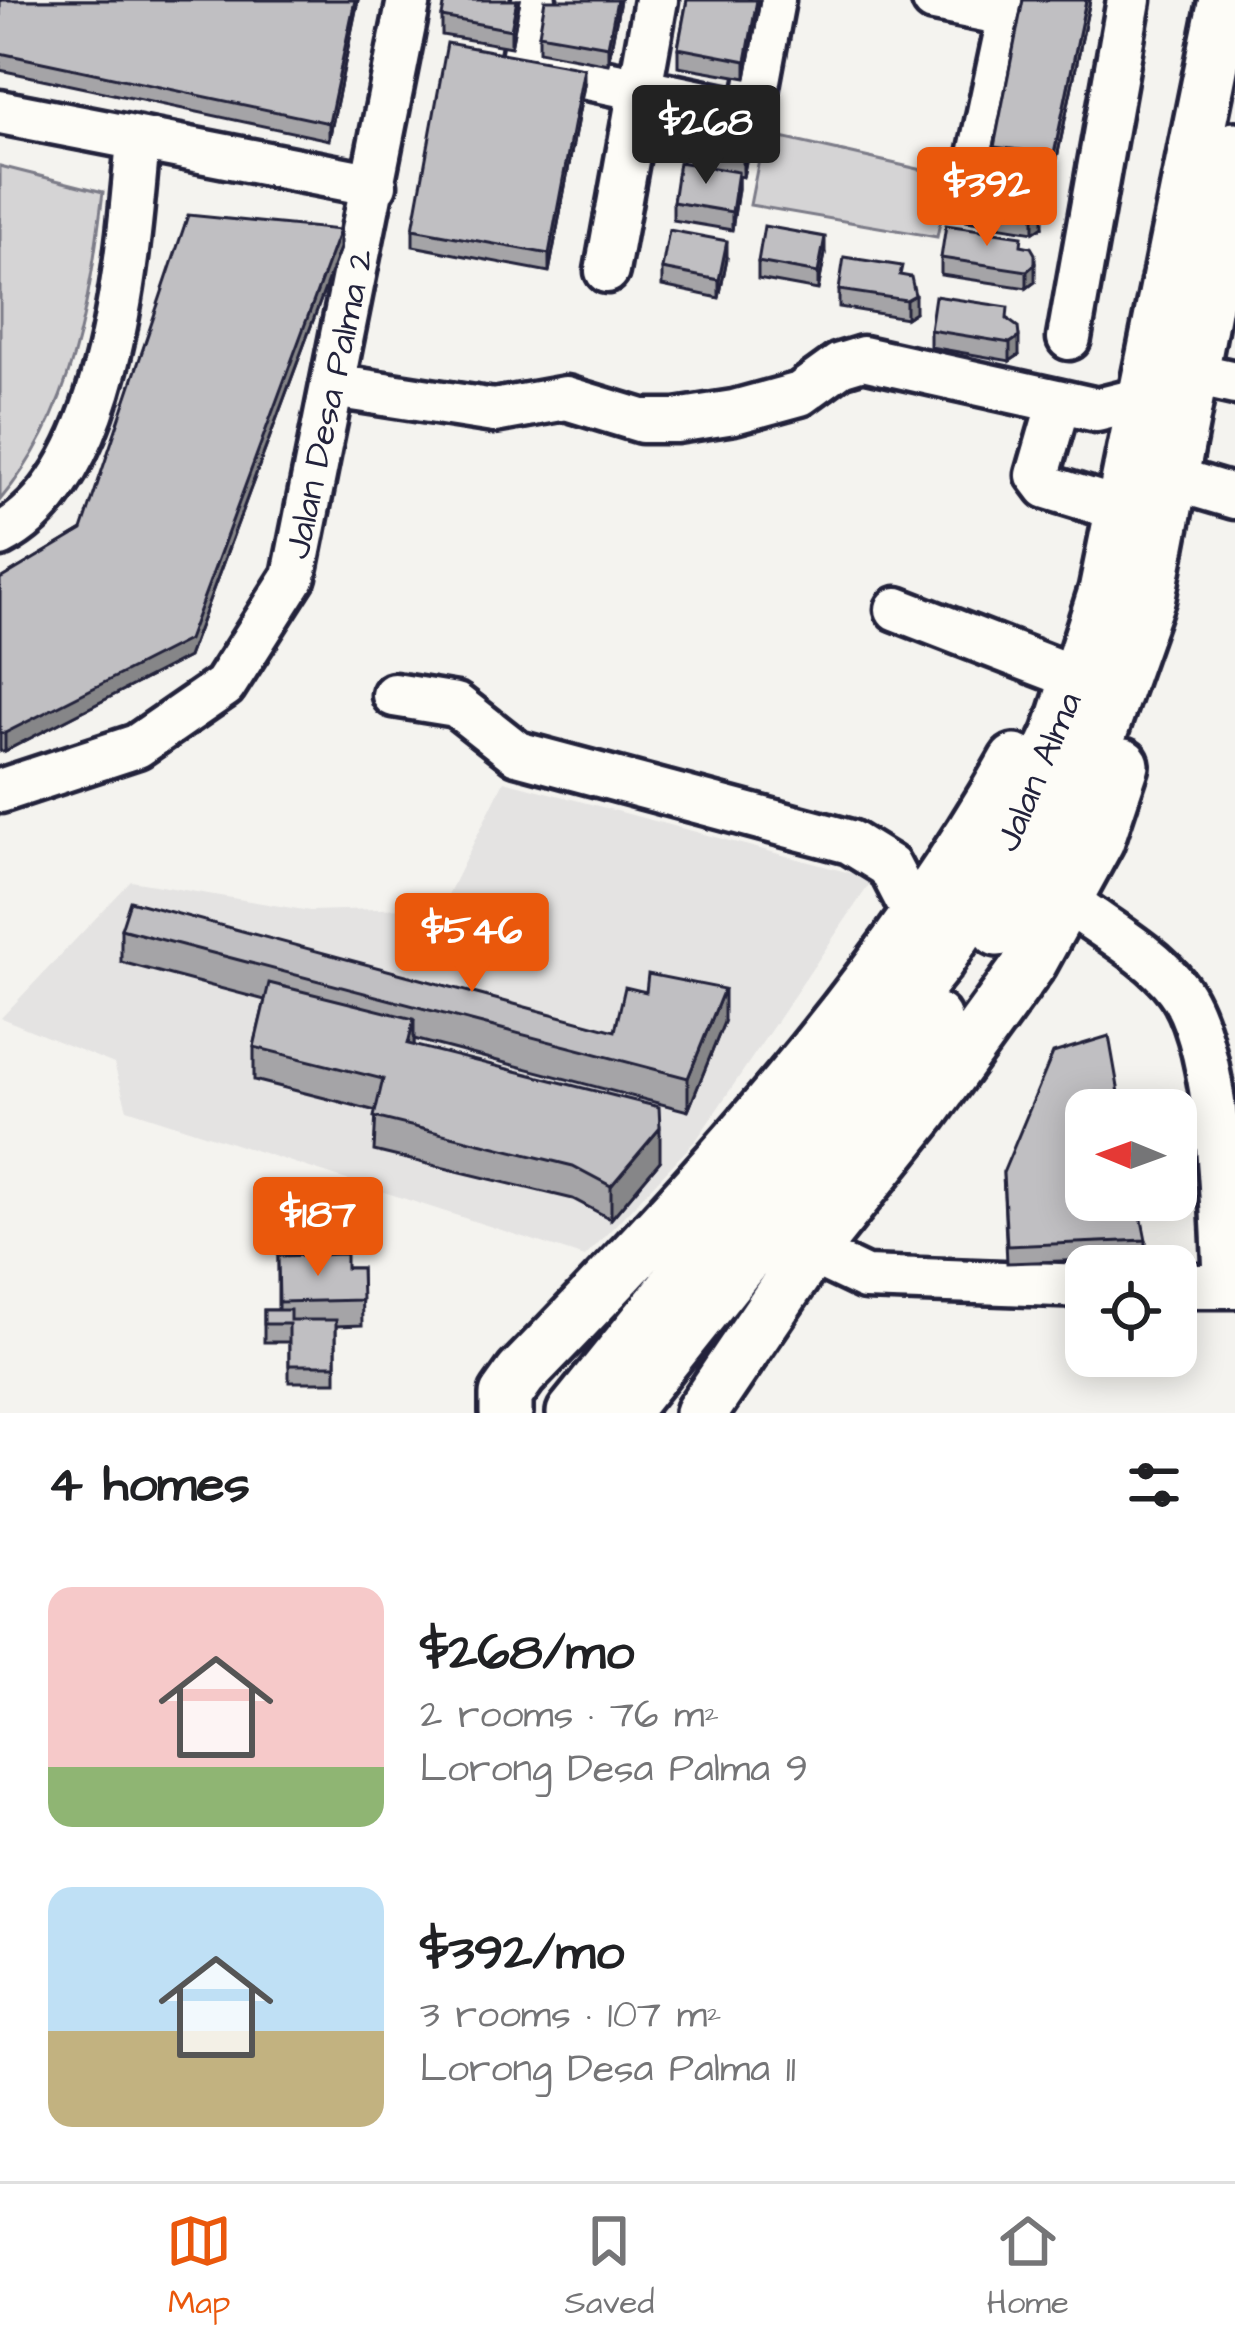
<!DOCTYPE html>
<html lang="en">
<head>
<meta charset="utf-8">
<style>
	:root { --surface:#fff; --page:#f6f6f6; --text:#202124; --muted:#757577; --line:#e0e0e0; --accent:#ea580c }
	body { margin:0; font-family:"Architects Daughter",sans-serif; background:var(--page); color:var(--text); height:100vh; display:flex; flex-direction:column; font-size:45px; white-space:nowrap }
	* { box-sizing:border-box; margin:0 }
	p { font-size:39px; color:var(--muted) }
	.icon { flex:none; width:66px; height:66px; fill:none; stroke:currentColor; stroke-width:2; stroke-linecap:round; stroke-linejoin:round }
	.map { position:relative; height:1413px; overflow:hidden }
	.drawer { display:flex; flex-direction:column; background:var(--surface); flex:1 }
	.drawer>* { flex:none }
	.needle { width:78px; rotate:271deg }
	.controls { position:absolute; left:1065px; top:1089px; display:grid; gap:24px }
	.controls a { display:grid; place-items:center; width:132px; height:132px; border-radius:24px; background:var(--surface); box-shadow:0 6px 30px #0003; font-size:60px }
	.price { position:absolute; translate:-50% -102px; padding:0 27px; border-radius:12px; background:var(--accent); color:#fff; font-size:39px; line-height:78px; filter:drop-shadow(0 3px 6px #0008) }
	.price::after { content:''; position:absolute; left:50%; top:72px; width:36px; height:27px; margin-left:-18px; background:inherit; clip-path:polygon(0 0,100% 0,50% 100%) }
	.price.on { background:#222; color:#fff }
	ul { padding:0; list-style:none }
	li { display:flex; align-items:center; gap:36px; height:300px; padding:0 48px }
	li span { display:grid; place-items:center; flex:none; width:336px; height:240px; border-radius:24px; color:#555 }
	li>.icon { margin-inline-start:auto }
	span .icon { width:144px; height:144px; fill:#fffc; stroke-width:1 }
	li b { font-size:51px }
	h2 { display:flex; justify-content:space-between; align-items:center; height:144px; padding:0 48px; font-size:51px }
	.menu { display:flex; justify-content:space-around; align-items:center; height:168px; border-top:3px solid var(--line); background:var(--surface); font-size:33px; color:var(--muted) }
	.menu a { display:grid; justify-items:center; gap:6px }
	.menu .on { color:var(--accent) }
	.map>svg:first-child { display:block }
	.built { fill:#e4e3e2 }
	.green { fill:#d5d4d5; stroke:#7c7b88; stroke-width:3 }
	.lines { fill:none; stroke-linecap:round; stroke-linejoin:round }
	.minor-casing { stroke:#22223b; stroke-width:51 }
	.major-casing { stroke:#22223b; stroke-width:60 }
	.minor { stroke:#fdfcf7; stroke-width:42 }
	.major { stroke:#fdfcf7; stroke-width:51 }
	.wall { fill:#a5a4a7; stroke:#22223b; stroke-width:3 }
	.shaded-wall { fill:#868688; stroke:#22223b; stroke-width:3 }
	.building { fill:#c0bfc2; stroke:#22223b; stroke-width:3 }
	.labels { text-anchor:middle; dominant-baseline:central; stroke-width:10; stroke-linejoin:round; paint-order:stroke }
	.street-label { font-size:36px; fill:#22223b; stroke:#fdfcf7 }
</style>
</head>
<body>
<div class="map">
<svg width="1235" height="1413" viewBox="0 0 1235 1413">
	<rect width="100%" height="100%" fill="#f4f3ef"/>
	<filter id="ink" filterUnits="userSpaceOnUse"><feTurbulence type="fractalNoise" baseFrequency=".00833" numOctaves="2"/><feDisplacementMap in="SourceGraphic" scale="24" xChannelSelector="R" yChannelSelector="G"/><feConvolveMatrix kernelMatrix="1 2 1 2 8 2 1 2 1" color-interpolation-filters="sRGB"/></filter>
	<g filter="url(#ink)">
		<!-- built -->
		<path class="built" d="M504 781 873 879 697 1139 585 1257 127 1109 114 1064 1 1018 131 881 310 911 442 907Z"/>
		<!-- green -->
		<path class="green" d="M764 134 949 176 937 237 750 205Z
			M0 166 103 192C89 302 74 413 0 500Z"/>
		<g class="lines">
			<!-- minor casing -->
			<g class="minor-casing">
				<path id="minor" d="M534 0 522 64 752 113 773 0
					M934 0 1010 15
					M0 112 375 185
					M977 169 1013 0
					M607 271 656 0
					M1069 338 1129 0
					M1194 374 1235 383
					M333 386 494 411 566 398 642 421H676L734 412 800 394 840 365 863 358 1097 410 1145 398
					M1059 402 1038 475 1047 487 1122 510
					M1174 479 1235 497
					M0 535C113 477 128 254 138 140
					M897 609 1055 670
					M394 695 456 705 517 753 850 842 889 866 915 916
					M0 791 137 746 224 686 294 576 409 0
					M1069 902C1103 928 1151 954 1177 988 1221 1044 1222 1213 1226 1286
					M810 1252 865 1278 1086 1286
					M1176 1286H1235"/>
			</g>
			<!-- major casing -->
			<g class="major-casing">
				<path id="major" d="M998 930 1074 808 1149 597 1235 148
					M506 1413V1395L521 1374C704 1186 885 990 1015 761
					M573 1413 937 962 991 880 1059 734 1105 591 1225 0
					M621 1413 935 1019
					M701 1413 810 1252 923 1111 1031 962 1098 840 1123 765"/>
			</g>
			<!-- minor -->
			<use href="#minor" class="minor"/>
			<!-- major -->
			<use href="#major" class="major"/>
		</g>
		<!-- wall -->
		<path class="wall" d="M0 0H358L329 140 0 70Z
			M520 0 511 47 442 35V17Z
			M620 0 608 64 539 51V34Z
			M687 0H760L746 78 678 66V48Z
			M1023 0H1090L1054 172 994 164V147Z
			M584 85 549 272 413 246V229Z
			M750 141 743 177 738 176V189L732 230 673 220V202L682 163V148Z
			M1030 190 1043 226 1034 232 966 221V203Z
			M1022 246 1035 282 1027 288 941 275V258Z
			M340 248 188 657 5 751H0V579L82 530Z
			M825 254 818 290 758 279V262Z
			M727 258 719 298 662 286V269Z
			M902 276 915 312 906 318 839 307V290Z
			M1008 319 1019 355 1010 361 930 347V330Z
			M121 929 615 1031 724 1022 688 1111 414 1039V1046L660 1161 611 1219 573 1199 374 1151 376 1111 254 1080V1047L265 1000 121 962Z
			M1003 1173 1146 1240V1258L1007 1263Z
			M278 1256 346 1268H361L362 1325 336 1326V1382H289V1342H264V1310H278Z"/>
		<!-- shaded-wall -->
		<path class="shaded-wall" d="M355 0H358L329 140V123Z
			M517 0H520L511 47V30Z
			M617 0H620L608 64V46Z
			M757 0H760L746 78V61Z
			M1086 0H1090L1054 172V154Z
			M584 68V85L549 272V254Z
			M750 123V141L743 177V159Z
			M738 172V189L732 230V212Z
			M1043 208V226L1034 232V215Z
			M340 230V248L188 657 5 751V733Z
			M825 237V254L818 290V273Z
			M727 241V258L719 298V280Z
			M1035 264V282L1027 288V271Z
			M915 295V312L906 318V300Z
			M1019 337V355L1010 361V343Z
			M724 989V1022L688 1111V1078Z
			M414 1019V1052L408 1044Z
			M660 1128V1161L611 1219V1186Z"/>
		<!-- building -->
		<path class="building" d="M0 0H355L329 123 0 53Z
			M445 0H517L511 30 442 17Z
			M545 0H617L608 46 539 34Z
			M687 0H757L746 61 678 48Z
			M1023 0H1086L1054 154 994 147Z
			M447 43 584 68 549 254 413 229Z
			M689 112 750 123 743 159 682 148Z
			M679 162 738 172 732 212 673 202Z
			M971 171 1030 180 1028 189 1039 191 1043 208 1034 215 966 203Z
			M188 215 340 230 188 640 5 733H0V579L82 530Z
			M946 225 1022 236 1021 245 1031 247 1035 254V264L1027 271 941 258Z
			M764 226 825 237 818 273 758 262Z
			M669 230 727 241 719 280 662 269Z
			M844 257 902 266 900 275 911 277 915 295 906 300 839 290Z
			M935 296 1008 307 1007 319 1018 327 1019 337 1010 343 930 330Z
			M130 901 615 1031 625 987 646 992 648 974 724 989 688 1078 121 929Z
			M269 983 414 1019 408 1044 659 1107 660 1128 611 1186 573 1166 374 1117 383 1079 254 1047Z
			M1109 1036 1122 1110H1086V1200H1138L1146 1240 1007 1246 1003 1173 1053 1053Z
			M346 1254V1268H361L362 1300 279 1302 278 1256Z
			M264 1310H290V1320H336V1365H289V1324H264Z"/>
	</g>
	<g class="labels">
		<!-- street labels -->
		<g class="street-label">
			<text transform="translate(330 404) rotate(-78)">Jalan Desa Palma 2</text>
			<text transform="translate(1039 772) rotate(-67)">Jalan Alma</text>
		</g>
	</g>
</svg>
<div class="controls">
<a><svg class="needle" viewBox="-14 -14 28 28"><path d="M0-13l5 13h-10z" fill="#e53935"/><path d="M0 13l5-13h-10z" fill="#757577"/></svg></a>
<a><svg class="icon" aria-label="locate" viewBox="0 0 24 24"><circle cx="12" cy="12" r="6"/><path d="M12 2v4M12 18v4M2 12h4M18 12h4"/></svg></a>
</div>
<b class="price on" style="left:706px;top:187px">$268</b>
<b class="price" style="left:987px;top:249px">$392</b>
<b class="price" style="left:472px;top:995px">$546</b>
<b class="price" style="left:318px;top:1279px">$187</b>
</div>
<section class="drawer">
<h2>4 homes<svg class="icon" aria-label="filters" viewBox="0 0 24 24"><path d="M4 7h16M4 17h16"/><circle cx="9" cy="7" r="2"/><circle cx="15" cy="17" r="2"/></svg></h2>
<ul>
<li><span style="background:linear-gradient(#f6c9c9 75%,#8fb573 0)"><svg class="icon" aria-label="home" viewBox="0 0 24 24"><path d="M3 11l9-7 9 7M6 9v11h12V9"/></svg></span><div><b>$268/mo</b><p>2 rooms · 76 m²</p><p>Lorong Desa Palma 9</p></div></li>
<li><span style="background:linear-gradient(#bfe0f5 60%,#c2b280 0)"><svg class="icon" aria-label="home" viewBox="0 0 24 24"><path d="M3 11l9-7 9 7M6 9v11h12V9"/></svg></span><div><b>$392/mo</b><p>3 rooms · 107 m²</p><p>Lorong Desa Palma 11</p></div></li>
</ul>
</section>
<nav class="menu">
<a class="on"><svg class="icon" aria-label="map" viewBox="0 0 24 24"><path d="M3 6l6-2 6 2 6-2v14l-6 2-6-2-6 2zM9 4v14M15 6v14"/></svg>Map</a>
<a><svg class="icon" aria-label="saved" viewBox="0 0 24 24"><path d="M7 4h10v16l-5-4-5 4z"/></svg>Saved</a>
<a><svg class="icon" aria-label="home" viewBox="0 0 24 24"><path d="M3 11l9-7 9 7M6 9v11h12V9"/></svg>Home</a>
</nav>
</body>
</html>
